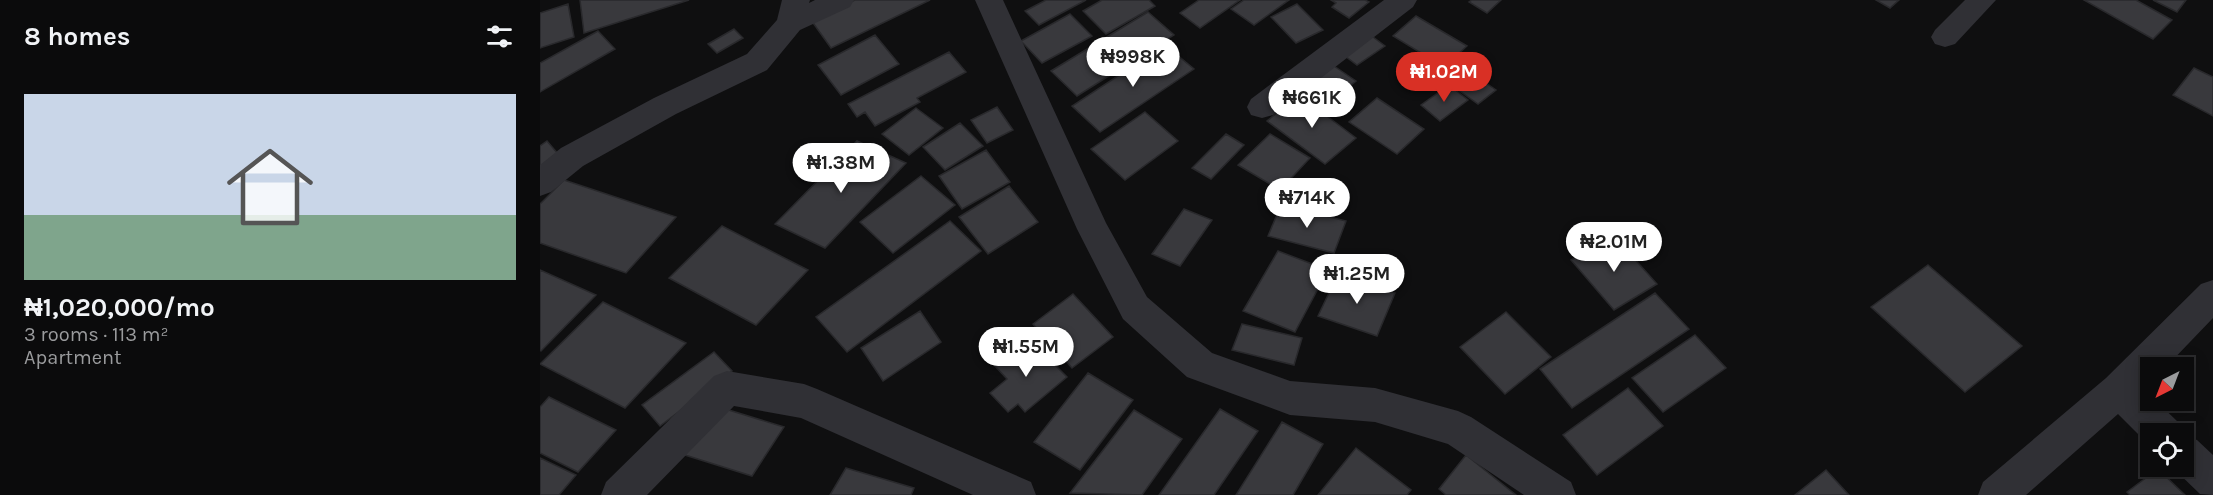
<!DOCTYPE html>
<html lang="en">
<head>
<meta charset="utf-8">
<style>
	:root { --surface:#0b0b0c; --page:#19191a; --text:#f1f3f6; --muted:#9a9b9d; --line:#2b2b2d; --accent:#d93025 }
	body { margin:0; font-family:Karla,sans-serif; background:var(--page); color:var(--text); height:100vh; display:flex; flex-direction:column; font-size:22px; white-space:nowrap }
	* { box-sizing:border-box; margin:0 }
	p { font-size:20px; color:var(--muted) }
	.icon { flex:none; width:33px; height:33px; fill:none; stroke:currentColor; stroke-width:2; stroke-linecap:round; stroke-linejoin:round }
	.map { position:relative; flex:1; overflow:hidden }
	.details { display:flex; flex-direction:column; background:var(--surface); width:540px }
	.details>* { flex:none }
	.needle { width:39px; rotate:222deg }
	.fabs { position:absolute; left:1600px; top:357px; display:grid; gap:12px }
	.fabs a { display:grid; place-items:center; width:54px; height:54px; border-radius:0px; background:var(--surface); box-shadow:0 3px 15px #0003,0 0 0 2px var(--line); font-size:30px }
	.price { position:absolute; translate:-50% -51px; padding:0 14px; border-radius:21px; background:#fff; color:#222; font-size:20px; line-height:39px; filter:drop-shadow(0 2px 3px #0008) }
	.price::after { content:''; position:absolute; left:50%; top:36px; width:18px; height:14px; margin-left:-9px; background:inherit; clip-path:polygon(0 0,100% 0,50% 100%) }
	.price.active { background:var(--accent); color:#fff }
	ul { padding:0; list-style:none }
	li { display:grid; align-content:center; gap:12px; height:318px; padding:0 24px }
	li+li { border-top:2px solid var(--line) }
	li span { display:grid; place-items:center; height:186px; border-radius:0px; color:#555 }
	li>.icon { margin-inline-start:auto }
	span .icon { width:108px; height:108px; fill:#fffc; stroke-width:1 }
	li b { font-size:26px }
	h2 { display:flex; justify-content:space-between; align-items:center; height:72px; padding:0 24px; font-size:26px }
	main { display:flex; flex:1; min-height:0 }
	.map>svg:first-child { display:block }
	.building { fill:#39393d; stroke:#29292c; stroke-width:1.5 }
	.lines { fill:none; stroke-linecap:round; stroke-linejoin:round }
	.minor { fill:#303035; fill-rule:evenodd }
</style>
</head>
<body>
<main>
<section class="details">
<h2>8 homes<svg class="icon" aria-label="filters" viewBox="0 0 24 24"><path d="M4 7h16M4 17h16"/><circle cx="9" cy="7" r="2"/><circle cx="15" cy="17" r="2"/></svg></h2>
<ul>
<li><span style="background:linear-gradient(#c9d6e8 65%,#7fa58c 0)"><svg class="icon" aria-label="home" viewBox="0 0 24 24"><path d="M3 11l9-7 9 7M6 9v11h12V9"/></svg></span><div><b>₦1,020,000/mo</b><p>3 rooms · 113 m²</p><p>Apartment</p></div></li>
</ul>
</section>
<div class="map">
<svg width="1673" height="495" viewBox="0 0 1673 495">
	<rect width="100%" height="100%" fill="#0f0f10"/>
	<!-- building -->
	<path class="building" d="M40 0H149L44 33Z
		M315 0H390L291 48 271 20Z
		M506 0H546L499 25 485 11Z
		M562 0H609L615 6 566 34 543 11Z
		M659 0H700L660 28 640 13Z
		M704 0H749L714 25 691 9Z
		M791 0H825L829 2 809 18 792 7 796 3Z
		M932 0H961L947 13 929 2Z
		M1336 0H1359L1350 8Z
		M1544 0H1596L1632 20 1613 39Z
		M1613 0H1646L1637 12Z
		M28 4 34 37 0 48V13Z
		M757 4 783 30 756 43 731 17Z
		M608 12 634 35 537 96 511 71Z
		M530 14 552 36 502 63 481 41Z
		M876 16 927 46 904 67 853 36Z
		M194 29 203 38 177 53 168 44Z
		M58 31 75 49 0 92V63Z
		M829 34 845 46 817 65 801 53Z
		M335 35 359 64 301 95 278 65Z
		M625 45 654 69 560 132 532 106Z
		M409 52 426 72 377 98 380 102 335 126 325 112 317 117 308 104Z
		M791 64 816 81 784 107 759 89Z
		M920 65 956 90 938 104 903 79Z
		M1654 68 1673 77V116L1633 95Z
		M909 85 928 100 900 121 881 105Z
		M759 95 816 138 785 164 727 121Z
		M837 98 884 129 857 154 809 122Z
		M457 107 473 130 447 143 431 120Z
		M376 108 403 128 369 155 342 134Z
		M605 112 638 141 585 180 551 149Z
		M420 123 443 146 405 170 383 147Z
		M686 134 704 145 671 179 652 168Z
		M730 134 770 158 740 190 698 165Z
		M7 141 19 155 0 167V146Z
		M317 141 366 163 285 248 235 224Z
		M446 150 470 182 422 209 399 176Z
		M381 176 415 205 353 253 320 222Z
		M24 180 136 217 86 273 0 243V204Z
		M469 186 498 222 448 254 419 217Z
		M741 205 806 221 794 253 728 236Z
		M644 209 672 220 640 266 612 254Z
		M410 221 441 251 307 352 276 317Z
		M182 226 268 270 216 325 129 278Z
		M1074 236 1117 284 1074 310 1031 260Z
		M738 251 788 270 755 332 703 311Z
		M1388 265 1482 346 1425 392 1331 307Z
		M0 270 56 295 1 351 0 350Z
		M798 274 855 293 837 336 778 316Z
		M1115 293 1149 329 1032 408 1000 369Z
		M533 294 573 337 532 368 493 324Z
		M63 302 146 343 85 408 0 364Z
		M380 311 401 342 343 381 321 348Z
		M966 312 1011 357 965 394 920 347Z
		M702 324 762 338 754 365 692 350Z
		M1155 335 1186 368 1123 412 1092 378Z
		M489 339 527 377 485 412 478 404 468 412 450 393 467 379 455 366Z
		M174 352 192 371 120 426 102 405Z
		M548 373 593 400 540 470 494 442Z
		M1088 388 1123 426 1057 475 1023 435Z
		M9 397 76 430 38 472 0 453V407Z
		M179 407 244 427 212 476 145 455Z
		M680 409 718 431 674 495H619Z
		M594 410 642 439 602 495 530 493Z
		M742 422 783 444 753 495H696Z
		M816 448 871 490 867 495H778Z
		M926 455 976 495H906L899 489Z
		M0 458 36 475 19 495H0Z
		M306 468 374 488 371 495H290Z
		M1618 469 1645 495H1590L1587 492Z
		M1286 470 1309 495H1255Z"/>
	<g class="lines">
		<!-- minor -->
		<path class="minor" d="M242 0H270L269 3 275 0H314L310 7 260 30 227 70 136 114 43 166 11 192 0 196V165L21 148 114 98 207 54 237 20Z
			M435 0H463L566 223 607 297 672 353 750 381 835 388 918 411 931 417 1031 482 1036 495H984L908 444 835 422 750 415 647 377 583 319 537 229Z
			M844 0H877L873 7 733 115 722 118 711 115 707 107 711 99Z
			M1425 0H1456L1415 44 1405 47 1395 44 1391 37 1395 30Z
			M1673 280V318L1625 368H1611V382L1604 390 1611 397V400H1615L1637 421 1642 434H1611V447L1578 414 1486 495H1438L1443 482 1566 378 1661 284Z
			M187 371 264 384 277 389 491 482 496 495H433L261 418 194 406 107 495H61L66 482 174 376Z
			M1644 435 1657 440 1673 455V495L1660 494 1631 466H1644Z"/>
	</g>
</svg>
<div class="fabs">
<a><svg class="needle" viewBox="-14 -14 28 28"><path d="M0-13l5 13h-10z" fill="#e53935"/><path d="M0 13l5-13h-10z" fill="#9a9b9d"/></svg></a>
<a><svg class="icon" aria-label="locate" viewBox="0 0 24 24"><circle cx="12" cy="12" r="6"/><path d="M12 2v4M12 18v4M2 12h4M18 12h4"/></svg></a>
</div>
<b class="price" style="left:593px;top:88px">₦998K</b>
<b class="price active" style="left:904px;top:103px">₦1.02M</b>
<b class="price" style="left:772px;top:129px">₦661K</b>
<b class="price" style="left:301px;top:194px">₦1.38M</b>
<b class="price" style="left:767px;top:229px">₦714K</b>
<b class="price" style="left:1074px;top:273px">₦2.01M</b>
<b class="price" style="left:817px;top:305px">₦1.25M</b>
<b class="price" style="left:486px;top:378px">₦1.55M</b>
</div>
</main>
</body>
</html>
